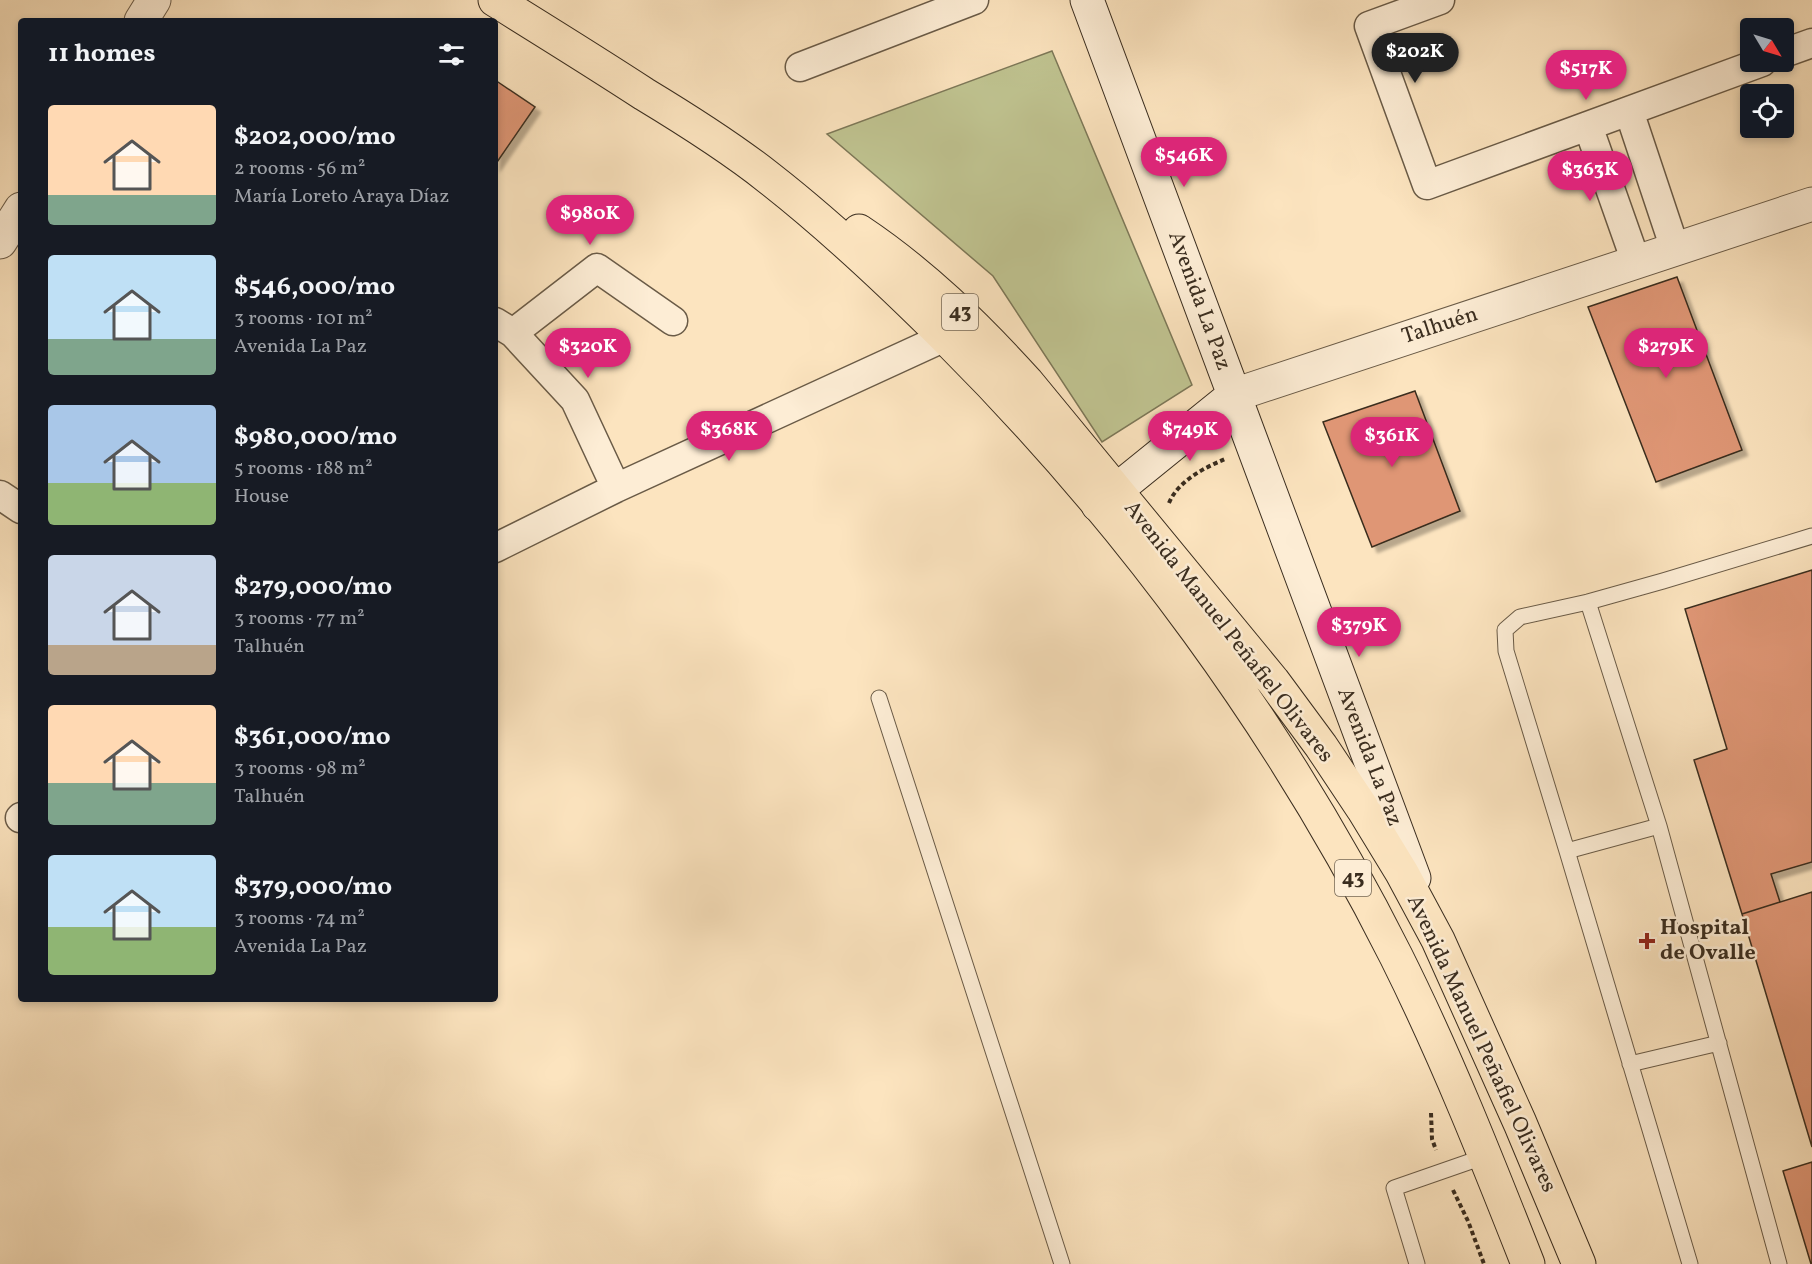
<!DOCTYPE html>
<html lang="en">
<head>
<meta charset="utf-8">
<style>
	:root { --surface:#171b24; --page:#20242c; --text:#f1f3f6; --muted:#9ea1a6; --accent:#db2777 }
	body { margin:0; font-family:Vollkorn,serif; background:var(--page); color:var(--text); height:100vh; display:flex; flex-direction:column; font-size:22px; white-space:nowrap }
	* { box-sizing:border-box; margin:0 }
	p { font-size:20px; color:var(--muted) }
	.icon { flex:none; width:33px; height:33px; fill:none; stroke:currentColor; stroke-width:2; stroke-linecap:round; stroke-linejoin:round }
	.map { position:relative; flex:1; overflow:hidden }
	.sheet { position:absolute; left:18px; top:18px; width:480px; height:984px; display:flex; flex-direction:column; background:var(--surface); border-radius:6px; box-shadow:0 3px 9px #0003 }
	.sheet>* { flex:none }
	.needle { width:39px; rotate:128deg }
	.controls { position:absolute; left:1740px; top:18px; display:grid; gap:12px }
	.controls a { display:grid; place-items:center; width:54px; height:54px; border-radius:6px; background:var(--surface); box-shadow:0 3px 9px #0003; font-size:30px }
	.price { position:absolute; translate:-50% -51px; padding:0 14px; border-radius:21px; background:var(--accent); color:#fff; font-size:20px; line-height:39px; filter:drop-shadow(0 2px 3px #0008) }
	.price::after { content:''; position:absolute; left:50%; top:36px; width:18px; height:14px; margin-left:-9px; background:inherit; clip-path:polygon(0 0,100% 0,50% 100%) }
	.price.active { background:#222; color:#fff }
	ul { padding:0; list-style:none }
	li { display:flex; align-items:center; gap:18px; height:150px; padding:0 30px }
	li span { display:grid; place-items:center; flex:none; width:168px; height:120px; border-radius:6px; color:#555 }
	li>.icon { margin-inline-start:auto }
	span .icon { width:72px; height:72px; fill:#fffc; stroke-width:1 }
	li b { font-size:26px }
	h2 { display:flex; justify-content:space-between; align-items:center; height:72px; padding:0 30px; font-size:26px }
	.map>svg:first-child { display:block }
	.green { fill:#c0c491; stroke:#7d7858; stroke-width:1.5 }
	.building { fill:#df9674; stroke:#3a2d1f; stroke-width:1.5; filter:url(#shadow) }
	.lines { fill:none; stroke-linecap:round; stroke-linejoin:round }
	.service-casing { stroke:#6a5b47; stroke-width:17 }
	.minor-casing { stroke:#6a5b47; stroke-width:31 }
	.tertiary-casing { stroke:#6a5b47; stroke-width:35 }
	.secondary-casing { stroke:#3a2d1f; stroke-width:35 }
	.primary-casing { stroke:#3a2d1f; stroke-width:35 }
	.path { stroke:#3a2d1f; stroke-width:4; stroke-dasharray:4.5 3; stroke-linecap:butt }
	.service { stroke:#fdedd5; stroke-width:15 }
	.minor { stroke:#fdedd5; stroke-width:28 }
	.tertiary { stroke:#fdedd5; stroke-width:33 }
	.secondary { stroke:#fdedd5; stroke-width:33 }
	.primary { stroke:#fce4bf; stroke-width:33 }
	.poi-dot { fill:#8f2418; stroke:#fdedd5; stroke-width:2 }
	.labels { text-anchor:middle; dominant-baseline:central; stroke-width:5; stroke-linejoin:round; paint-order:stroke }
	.shield { fill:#fdedd5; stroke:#746756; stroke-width:1.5 }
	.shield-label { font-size:21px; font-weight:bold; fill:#3a2d1f }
	.street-label { font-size:22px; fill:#3a2d1f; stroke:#fdedd5 }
	.poi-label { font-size:22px; font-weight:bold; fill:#3a2d1f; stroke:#fdedd5; text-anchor:start }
</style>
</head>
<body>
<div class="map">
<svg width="1812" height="1264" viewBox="0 0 1812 1264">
	<defs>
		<filter id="shadow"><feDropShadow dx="5.5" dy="5.5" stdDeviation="1.5" flood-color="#0004"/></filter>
	</defs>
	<rect width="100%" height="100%" fill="#fce4bf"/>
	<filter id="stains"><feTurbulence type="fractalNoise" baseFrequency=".00333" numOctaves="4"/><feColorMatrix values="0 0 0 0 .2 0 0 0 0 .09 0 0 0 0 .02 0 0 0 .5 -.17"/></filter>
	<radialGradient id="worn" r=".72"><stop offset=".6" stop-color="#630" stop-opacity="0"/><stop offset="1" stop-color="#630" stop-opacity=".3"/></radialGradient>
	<!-- green -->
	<path class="green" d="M1052 51 1192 385 1102 442 993 276 827 134Z"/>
	<!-- building -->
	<path class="building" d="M495 80 535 107 495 165Z
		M1677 277 1742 450 1656 482 1588 307Z
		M1415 391 1460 511 1372 547 1323 422Z
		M1812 570V862L1771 874 1780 902 1742 914 1694 760 1727 749 1685 609Z
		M1812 892V1147L1742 914Z
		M1812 1162V1264H1811L1783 1171Z"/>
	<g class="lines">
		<!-- service casing -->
		<g class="service-casing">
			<path id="service" d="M1588 602 1659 826
				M879 698 1062 1264
				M1567 851 1659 826 1779 1264
				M1630 1064 1719 1043
				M1417 1264 1394 1188 1486 1156
				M1690 1264 1567 851 1506 651 1505 630 1520 617 1588 602 1663 581 1812 536"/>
		</g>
		<!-- minor casing -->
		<g class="minor-casing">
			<path id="minor" d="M1440 0 1369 26 1427 185 1762 62
				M1784 53 1812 43
				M800 67 974 0
				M1629 111 1675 249
				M1588 126 1636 262
				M495 322 513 333 575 400 616 488
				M513 333 597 268 673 321
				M0 495 21 509
				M495 548 616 488 945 337
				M20 818 21 817"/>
		</g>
		<!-- tertiary casing -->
		<g class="tertiary-casing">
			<path id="tertiary" d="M141 21 154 0
				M0 242 21 209
				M1234 395 1812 204"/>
		</g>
		<!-- secondary casing -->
		<g class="secondary-casing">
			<path id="secondary" d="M1087 0 1414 878
				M1098 505 1234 395"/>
		</g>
		<!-- primary casing -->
		<g class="primary-casing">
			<path id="primary" d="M495 0C545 31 595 62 644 94 687 120 730 147 769 178 833 228 892 284 949 341 1129 521 1282 729 1396 956 1446 1056 1487 1160 1528 1264
				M859 231C922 273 976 326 1027 382L1273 681 1321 746 1363 809 1402 873 1438 940 1520 1123 1579 1264"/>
		</g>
		<!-- path -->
		<path class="path" d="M1169 503C1178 481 1204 468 1225 459
			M1431 1113 1432 1139 1436 1150
			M1453 1190 1468 1221 1484 1264"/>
		<!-- service -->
		<use href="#service" class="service"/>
		<!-- minor -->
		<use href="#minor" class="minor"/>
		<!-- tertiary -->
		<use href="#tertiary" class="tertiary"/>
		<!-- secondary -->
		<use href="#secondary" class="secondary"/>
		<!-- primary -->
		<use href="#primary" class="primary"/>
	</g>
	<!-- markers -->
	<path class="poi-dot" d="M1644 932h6v6h6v6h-6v6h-6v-6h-6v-6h6z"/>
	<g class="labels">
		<!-- shield labels -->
		<g class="shield">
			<rect x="942" y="294" width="36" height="36" rx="4.5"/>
			<rect x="1335" y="860" width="36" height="36" rx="4.5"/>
		</g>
		<g class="shield-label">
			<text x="960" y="312">43</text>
			<text x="1353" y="878">43</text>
		</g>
		<!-- street labels -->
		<g class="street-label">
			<text transform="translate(1199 301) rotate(70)">Avenida La Paz</text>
			<text transform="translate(1440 326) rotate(-18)">Talhuén</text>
			<text transform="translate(1228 632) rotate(52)">Avenida Manuel Peñafiel Olivares</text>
			<text transform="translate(1369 757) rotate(69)">Avenida La Paz</text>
			<text transform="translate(1481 1044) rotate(65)">Avenida Manuel Peñafiel Olivares</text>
		</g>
		<!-- poi labels -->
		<g class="poi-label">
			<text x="1660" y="928">Hospital<tspan x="1660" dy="25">de Ovalle</tspan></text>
		</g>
	</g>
	<rect width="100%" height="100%" filter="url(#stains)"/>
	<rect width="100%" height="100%" fill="url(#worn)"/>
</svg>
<div class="controls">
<a><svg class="needle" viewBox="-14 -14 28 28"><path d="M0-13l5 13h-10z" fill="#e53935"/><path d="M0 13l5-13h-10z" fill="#9ea1a6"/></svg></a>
<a><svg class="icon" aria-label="locate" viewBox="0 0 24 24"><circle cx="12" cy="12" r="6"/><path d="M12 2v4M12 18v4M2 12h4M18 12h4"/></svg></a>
</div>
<b class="price active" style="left:1415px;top:84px">$202K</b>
<b class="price" style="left:1586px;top:101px">$517K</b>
<b class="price" style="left:1184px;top:188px">$546K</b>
<b class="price" style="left:1590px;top:202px">$363K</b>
<b class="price" style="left:590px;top:246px">$980K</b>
<b class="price" style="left:588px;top:379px">$320K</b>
<b class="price" style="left:1666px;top:379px">$279K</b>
<b class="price" style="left:729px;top:462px">$368K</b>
<b class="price" style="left:1190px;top:462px">$749K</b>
<b class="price" style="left:1392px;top:468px">$361K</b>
<b class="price" style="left:1359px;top:658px">$379K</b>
<section class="sheet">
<h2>11 homes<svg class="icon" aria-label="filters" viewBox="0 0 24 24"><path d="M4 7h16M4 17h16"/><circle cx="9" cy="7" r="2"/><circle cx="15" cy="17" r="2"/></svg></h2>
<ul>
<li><span style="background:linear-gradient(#ffd9b3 75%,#7fa58c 0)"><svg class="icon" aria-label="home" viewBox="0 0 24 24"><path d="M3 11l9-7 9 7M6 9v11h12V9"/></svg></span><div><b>$202,000/mo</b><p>2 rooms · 56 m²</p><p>María Loreto Araya Díaz</p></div></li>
<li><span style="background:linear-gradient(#bfe0f5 70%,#7fa58c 0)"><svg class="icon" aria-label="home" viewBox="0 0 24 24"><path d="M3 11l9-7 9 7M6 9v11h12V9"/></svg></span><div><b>$546,000/mo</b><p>3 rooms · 101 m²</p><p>Avenida La Paz</p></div></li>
<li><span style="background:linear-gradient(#a9c7e8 65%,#8fb573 0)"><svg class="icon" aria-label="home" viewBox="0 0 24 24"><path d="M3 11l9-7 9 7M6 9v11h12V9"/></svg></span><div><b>$980,000/mo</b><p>5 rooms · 188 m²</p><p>House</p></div></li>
<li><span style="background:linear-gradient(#c9d6e8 75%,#b9a48a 0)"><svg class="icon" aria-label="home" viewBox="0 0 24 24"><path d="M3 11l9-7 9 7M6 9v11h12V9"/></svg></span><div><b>$279,000/mo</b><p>3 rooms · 77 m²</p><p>Talhuén</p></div></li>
<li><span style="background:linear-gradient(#ffd9b3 65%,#7fa58c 0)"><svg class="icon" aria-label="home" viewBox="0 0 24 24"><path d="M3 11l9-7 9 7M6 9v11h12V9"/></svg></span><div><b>$361,000/mo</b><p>3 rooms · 98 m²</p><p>Talhuén</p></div></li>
<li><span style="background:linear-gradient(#bfe0f5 60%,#8fb573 0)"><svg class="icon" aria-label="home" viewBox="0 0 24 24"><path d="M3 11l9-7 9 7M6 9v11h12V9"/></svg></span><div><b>$379,000/mo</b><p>3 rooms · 74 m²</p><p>Avenida La Paz</p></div></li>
</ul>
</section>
</div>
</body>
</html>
